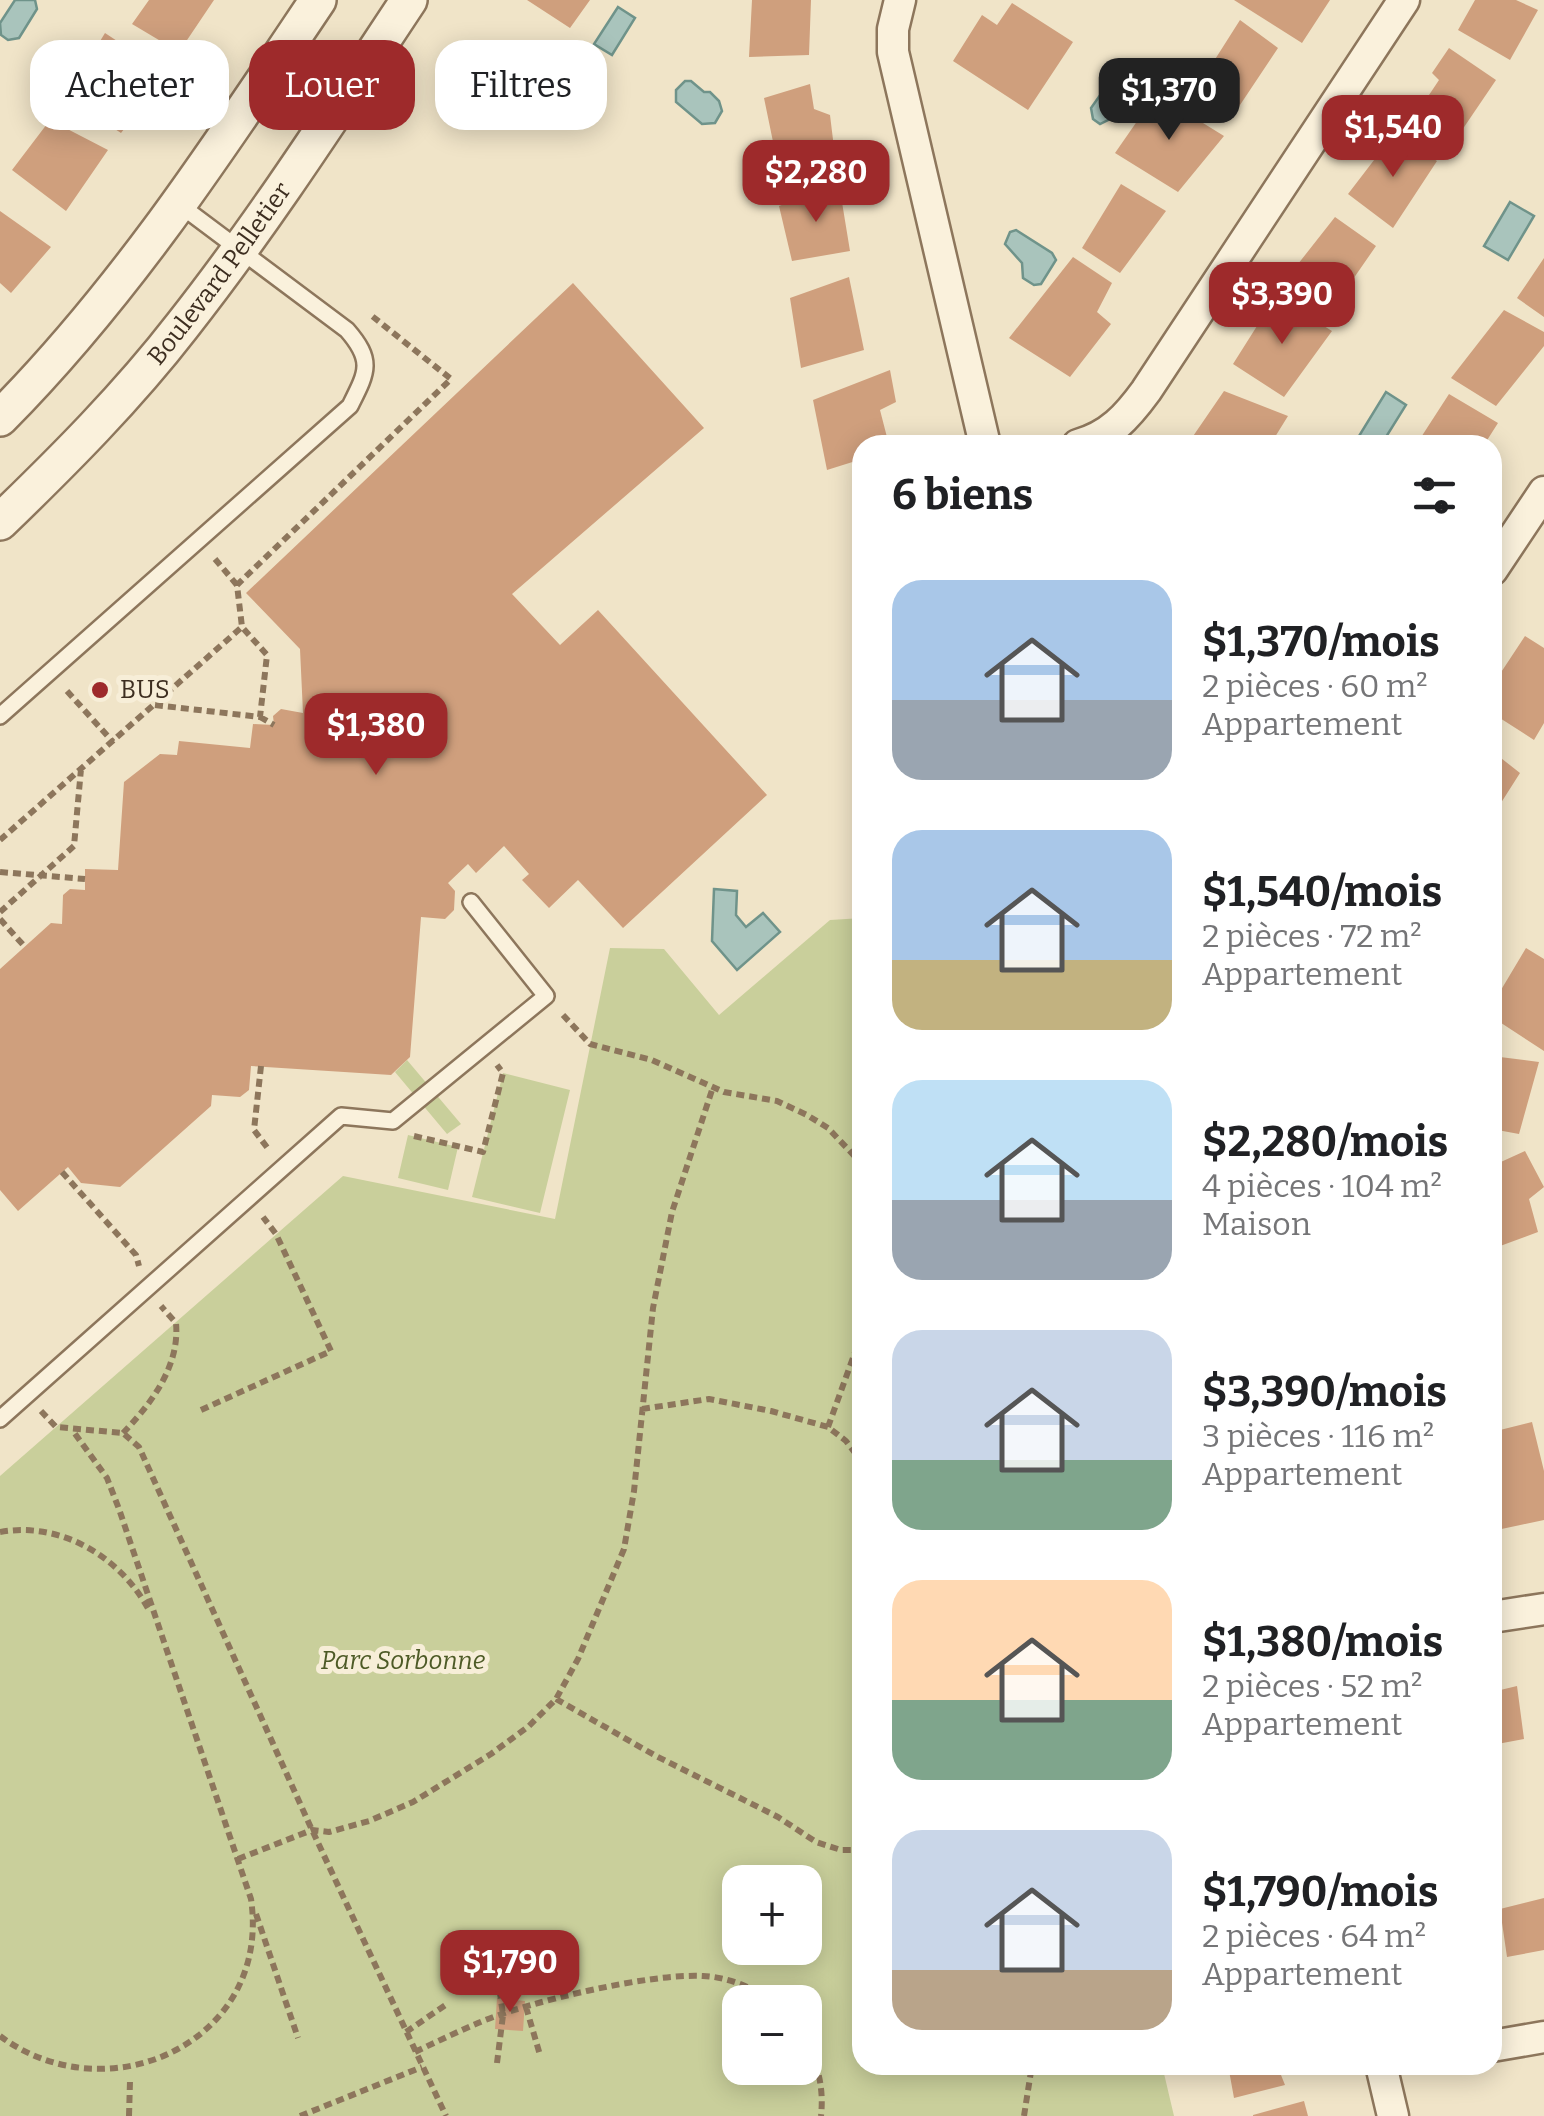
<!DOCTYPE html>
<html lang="fr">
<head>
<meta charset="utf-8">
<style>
	:root { --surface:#fff; --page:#f6f6f6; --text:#202124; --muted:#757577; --accent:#9e2a2b }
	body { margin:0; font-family:Bitter,serif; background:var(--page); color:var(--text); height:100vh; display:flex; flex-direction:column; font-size:38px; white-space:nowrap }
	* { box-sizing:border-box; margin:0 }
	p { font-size:32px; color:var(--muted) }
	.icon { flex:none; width:55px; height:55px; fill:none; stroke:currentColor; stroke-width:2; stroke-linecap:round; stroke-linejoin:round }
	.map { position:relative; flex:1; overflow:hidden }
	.details { position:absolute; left:852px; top:435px; width:650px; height:1640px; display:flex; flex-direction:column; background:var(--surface); border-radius:30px; box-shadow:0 5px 25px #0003 }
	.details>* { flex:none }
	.hud { position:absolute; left:30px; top:40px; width:672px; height:90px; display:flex; gap:20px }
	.fabs { position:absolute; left:722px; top:1865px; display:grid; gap:20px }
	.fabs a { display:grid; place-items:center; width:100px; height:100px; border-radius:20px; background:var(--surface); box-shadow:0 5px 25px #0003; font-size:50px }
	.price { position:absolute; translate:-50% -85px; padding:0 22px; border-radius:20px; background:var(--accent); color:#fff; font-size:32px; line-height:65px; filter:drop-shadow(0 2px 5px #0008) }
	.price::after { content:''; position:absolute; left:50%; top:60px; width:30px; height:22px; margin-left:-15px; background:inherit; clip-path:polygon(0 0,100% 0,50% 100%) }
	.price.current { background:#222; color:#fff }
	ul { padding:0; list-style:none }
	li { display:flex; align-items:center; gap:30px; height:250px; padding:0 40px }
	li span { display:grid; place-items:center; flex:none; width:280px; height:200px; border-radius:30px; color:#555 }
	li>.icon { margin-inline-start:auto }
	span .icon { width:120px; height:120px; fill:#fffc; stroke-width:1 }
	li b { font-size:42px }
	h2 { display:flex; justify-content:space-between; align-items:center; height:120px; padding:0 40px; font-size:42px }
	.pill { padding:0 35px; border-radius:30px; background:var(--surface); box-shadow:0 5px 25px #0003; font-size:35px; line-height:90px }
	.pill.current { background:var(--accent); color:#fff }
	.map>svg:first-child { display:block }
	.green { fill:#c9cf9b; fill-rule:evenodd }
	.water { fill:#a9c4bc; stroke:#6f938a; stroke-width:2.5 }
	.building { fill:#cf9f7d }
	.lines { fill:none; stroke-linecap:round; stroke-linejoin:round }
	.service-casing { stroke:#8d765c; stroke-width:20 }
	.minor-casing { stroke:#8d765c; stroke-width:35 }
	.tertiary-casing { stroke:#8d765c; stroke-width:40 }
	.path { stroke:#8d765c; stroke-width:6; stroke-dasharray:8 5; stroke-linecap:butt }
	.service { stroke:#faf1dc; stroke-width:15 }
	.minor { stroke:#faf1dc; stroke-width:30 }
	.tertiary { stroke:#faf1dc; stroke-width:35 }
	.poi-dot { fill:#9e2a2b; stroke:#f7eed8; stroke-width:4 }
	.labels { text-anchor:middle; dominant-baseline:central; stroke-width:10; stroke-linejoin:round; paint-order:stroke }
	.street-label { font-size:25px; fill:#3d2e20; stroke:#f7eed8 }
	.poi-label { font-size:25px; fill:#3d2e20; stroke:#f7eed8; text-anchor:start }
	.park-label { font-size:25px; font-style:italic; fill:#4d5a26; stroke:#f7eed8 }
</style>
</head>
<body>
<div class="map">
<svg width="1544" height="2116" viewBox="0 0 1544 2116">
	<rect width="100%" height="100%" fill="#f0e4c8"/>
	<!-- green -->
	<path class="green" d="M862 918V2065H1162L1174 2116H0V1476L343 1176 555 1219 610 948 664 949 719 1015 830 920ZM740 1882H805V1948H740ZM740 2002H805V2068H740Z
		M407 1060 461 1124 447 1134 395 1072Z
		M503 1073 570 1090 540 1213 472 1197Z
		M408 1135 458 1147 448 1190 398 1178Z"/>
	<!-- water -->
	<path class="water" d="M15 0H35L37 9 19 38 8 40 1 35 0 23Z
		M618 7 635 18 612 55 594 44Z
		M1116 80 1124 82 1129 95 1119 103 1112 118 1100 124 1093 119 1091 108 1108 84Z
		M685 81H691L704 92H710L719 101 722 111 715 123 702 124 676 102V90Z
		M1510 202 1534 216 1508 260 1484 246Z
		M1016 230 1052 253 1056 260 1041 284 1034 285 1023 278 1022 263 1005 244 1010 232Z
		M1386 392 1406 405 1381 445H1374L1359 436Z
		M714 889 737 891 736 915 746 927 763 913 780 932 737 970 712 941Z"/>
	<!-- building -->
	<path class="building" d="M149 0H214L179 52 132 24Z
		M527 0H590L570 28Z
		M752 0H811L809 55 749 57Z
		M1234 0H1330L1302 43Z
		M1475 0H1516L1538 10 1510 60 1458 30Z
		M1012 3 1073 42 1028 110 953 61 982 15 997 25Z
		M1240 20 1278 48 1232 117 1193 94Z
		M105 33 167 74 121 133 66 97Z
		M1449 48 1496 80 1458 136 1419 110 1439 80 1432 73Z
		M810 84 814 109 830 115 835 156 778 166 764 98Z
		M1156 94 1224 136 1178 192 1115 153Z
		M50 120 108 150 66 211 12 170Z
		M1394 134 1437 161 1393 228 1348 194Z
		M839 184 850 251 792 261 779 206Z
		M1121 184 1166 211 1120 273 1082 248Z
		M0 211 51 247 11 293 0 283Z
		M1335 217 1376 246 1333 308 1287 278Z
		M1073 257 1112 283 1097 312 1111 324 1070 377 1009 338Z
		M1544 258V317L1517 298Z
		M849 277 864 350 801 368 790 298Z
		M573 283 704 428 512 594 560 645 598 610 767 795 623 928 578 880 549 908 522 880 529 874 504 846 476 873 468 864 448 883 455 891 454 910 445 919 421 917 410 1057 391 1075 251 1066 249 1090 240 1097 212 1095 211 1106 120 1187 81 1183 68 1167 18 1211 0 1190V969L51 923 62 924 63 895 70 889 85 890V869L118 870 124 782 160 754 177 755 179 741 250 748 253 724 274 725 273 716 281 709 303 713 300 649 246 593Z
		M1276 296 1332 331 1284 397 1233 364Z
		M1504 310 1544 332V346L1496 406 1451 378Z
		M890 370 896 402 880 410 889 445H862V459L827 470 813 400Z
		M1224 391 1288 416 1270 445H1187Z
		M1449 394 1498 423 1484 445H1416Z
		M862 489V525H861L853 493Z
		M1525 636 1544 648V723L1534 740 1492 713V686Z
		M1492 751 1520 773 1492 817Z
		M1526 948 1544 959V1051L1492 1017V1005Z
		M1492 1056 1539 1062 1519 1134 1492 1129Z
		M1525 1151 1544 1187 1529 1199 1538 1232 1492 1249V1166Z
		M1532 1422 1544 1471V1520L1492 1531V1432Z
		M1517 1686 1524 1739 1492 1745V1692Z
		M1544 1898V1950L1507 1957 1500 1909Z
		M497 1998 525 2001 523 2031 495 2029Z
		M1228 2065H1281L1279 2070 1285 2085 1234 2098Z
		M1304 2101 1308 2116H1253V2115Z"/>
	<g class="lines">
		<!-- service casing -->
		<g class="service-casing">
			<path id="service" d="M0 716 350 406C367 372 374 361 347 330L180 205
				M0 1419 341 1116 393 1121 546 996 471 902"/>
		</g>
		<!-- minor casing -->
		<g class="minor-casing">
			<path id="minor" d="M900 0 893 29V52L985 445
				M1078 445C1110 436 1127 417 1146 391L1404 0
				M1492 570 1544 492
				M1492 1617 1544 1609
				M1492 2046 1544 2037
				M1381 2065 1393 2116"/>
		</g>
		<!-- tertiary casing -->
		<g class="tertiary-casing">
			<g id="tertiary">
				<path d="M0 418C125 292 220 146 318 0"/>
				<path id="s1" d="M0 522C64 460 127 397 182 326 264 222 336 110 409 0"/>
			</g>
		</g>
		<!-- path -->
		<path class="path" d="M215 559 237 585
			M67 691 113 742
			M155 705 260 717 267 655 242 627
			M260 717 274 725
			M0 840 242 627 237 585 451 379 372 316
			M0 872 85 879
			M0 912 74 846 81 769
			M0 919 25 947
			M563 1015 590 1044 652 1060 724 1092 777 1101 807 1115 828 1128 862 1164
			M261 1066 254 1130 269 1150
			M414 1136 483 1152 503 1073 497 1065
			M62 1172 136 1255 139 1266
			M642 1409 709 1399 771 1411 828 1427 846 1441 862 1462
			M201 1410 331 1351 276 1234 263 1217
			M41 1411 56 1427 123 1433 139 1447 312 1830 446 2116
			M828 1427 862 1333
			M123 1433C151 1404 180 1366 176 1323L161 1306
			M0 1532C62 1521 122 1558 150 1612
			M556 1699 656 1756 778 1817 816 1842 841 1850H862
			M238 1859 312 1830 329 1832 369 1821 413 1802 491 1754 529 1726 556 1699 578 1659 624 1549 634 1491 653 1308 672 1212 713 1087
			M256 1914 298 2038
			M526 2007 540 2055
			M406 2032 447 2004
			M0 2036C108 2116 272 2042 251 1899L119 1509 107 1478 73 1431
			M805 2039C818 2064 824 2088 821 2116
			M415 2052C436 2042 457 2032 478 2023 527 2002 650 1973 703 1976 728 1977 754 1988 774 2002
			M497 2063 503 2015 500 1993
			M129 2116 130 2081
			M300 2116 422 2067
			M1024 2116 1032 2065"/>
		<!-- service -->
		<use href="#service" class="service"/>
		<!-- minor -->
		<use href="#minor" class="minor"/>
		<!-- tertiary -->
		<use href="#tertiary" class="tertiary"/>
	</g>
	<!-- markers -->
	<circle class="poi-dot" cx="100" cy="690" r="10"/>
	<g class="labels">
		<!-- street labels -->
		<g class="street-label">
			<text stroke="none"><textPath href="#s1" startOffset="332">Boulevard Pelletier</textPath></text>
		</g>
		<!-- poi labels -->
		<g class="poi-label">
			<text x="120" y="690">BUS</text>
		</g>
		<!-- park labels -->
		<g class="park-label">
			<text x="403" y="1661">Parc Sorbonne</text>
		</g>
	</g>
</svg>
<div class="fabs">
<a>+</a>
<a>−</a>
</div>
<b class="price current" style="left:1169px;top:143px">$1,370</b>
<b class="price" style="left:1393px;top:180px">$1,540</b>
<b class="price" style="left:816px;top:225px">$2,280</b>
<b class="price" style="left:1282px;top:347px">$3,390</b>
<b class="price" style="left:376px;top:778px">$1,380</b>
<b class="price" style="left:510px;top:2015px">$1,790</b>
<div class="hud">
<a class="pill">Acheter</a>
<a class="pill current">Louer</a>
<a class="pill">Filtres</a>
</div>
<section class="details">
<h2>6 biens<svg class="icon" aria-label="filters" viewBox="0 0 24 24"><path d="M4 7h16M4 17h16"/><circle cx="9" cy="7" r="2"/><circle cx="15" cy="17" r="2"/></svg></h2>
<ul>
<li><span style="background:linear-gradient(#a9c7e8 60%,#9aa5b1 0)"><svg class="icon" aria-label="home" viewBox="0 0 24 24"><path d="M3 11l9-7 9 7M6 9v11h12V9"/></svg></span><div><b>$1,370/mois</b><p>2 pièces · 60 m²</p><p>Appartement</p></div></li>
<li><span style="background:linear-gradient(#a9c7e8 65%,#c2b280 0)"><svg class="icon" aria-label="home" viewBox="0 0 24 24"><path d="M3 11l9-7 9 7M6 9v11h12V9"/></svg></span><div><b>$1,540/mois</b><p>2 pièces · 72 m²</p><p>Appartement</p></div></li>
<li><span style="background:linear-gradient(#bfe0f5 60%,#9aa5b1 0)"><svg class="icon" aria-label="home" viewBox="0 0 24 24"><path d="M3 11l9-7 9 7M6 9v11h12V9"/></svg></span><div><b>$2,280/mois</b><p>4 pièces · 104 m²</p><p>Maison</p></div></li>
<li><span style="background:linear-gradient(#c9d6e8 65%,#7fa58c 0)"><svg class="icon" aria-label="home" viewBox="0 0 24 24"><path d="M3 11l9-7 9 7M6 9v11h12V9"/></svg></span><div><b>$3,390/mois</b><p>3 pièces · 116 m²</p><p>Appartement</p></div></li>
<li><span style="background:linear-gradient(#ffd9b3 60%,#7fa58c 0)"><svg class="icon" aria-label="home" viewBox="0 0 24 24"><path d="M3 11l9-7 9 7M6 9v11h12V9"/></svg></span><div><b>$1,380/mois</b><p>2 pièces · 52 m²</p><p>Appartement</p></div></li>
<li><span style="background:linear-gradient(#c9d6e8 70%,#b9a48a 0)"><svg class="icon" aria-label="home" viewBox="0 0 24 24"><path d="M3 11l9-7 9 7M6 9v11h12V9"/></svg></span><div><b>$1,790/mois</b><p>2 pièces · 64 m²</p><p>Appartement</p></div></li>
</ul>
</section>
</div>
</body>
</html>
